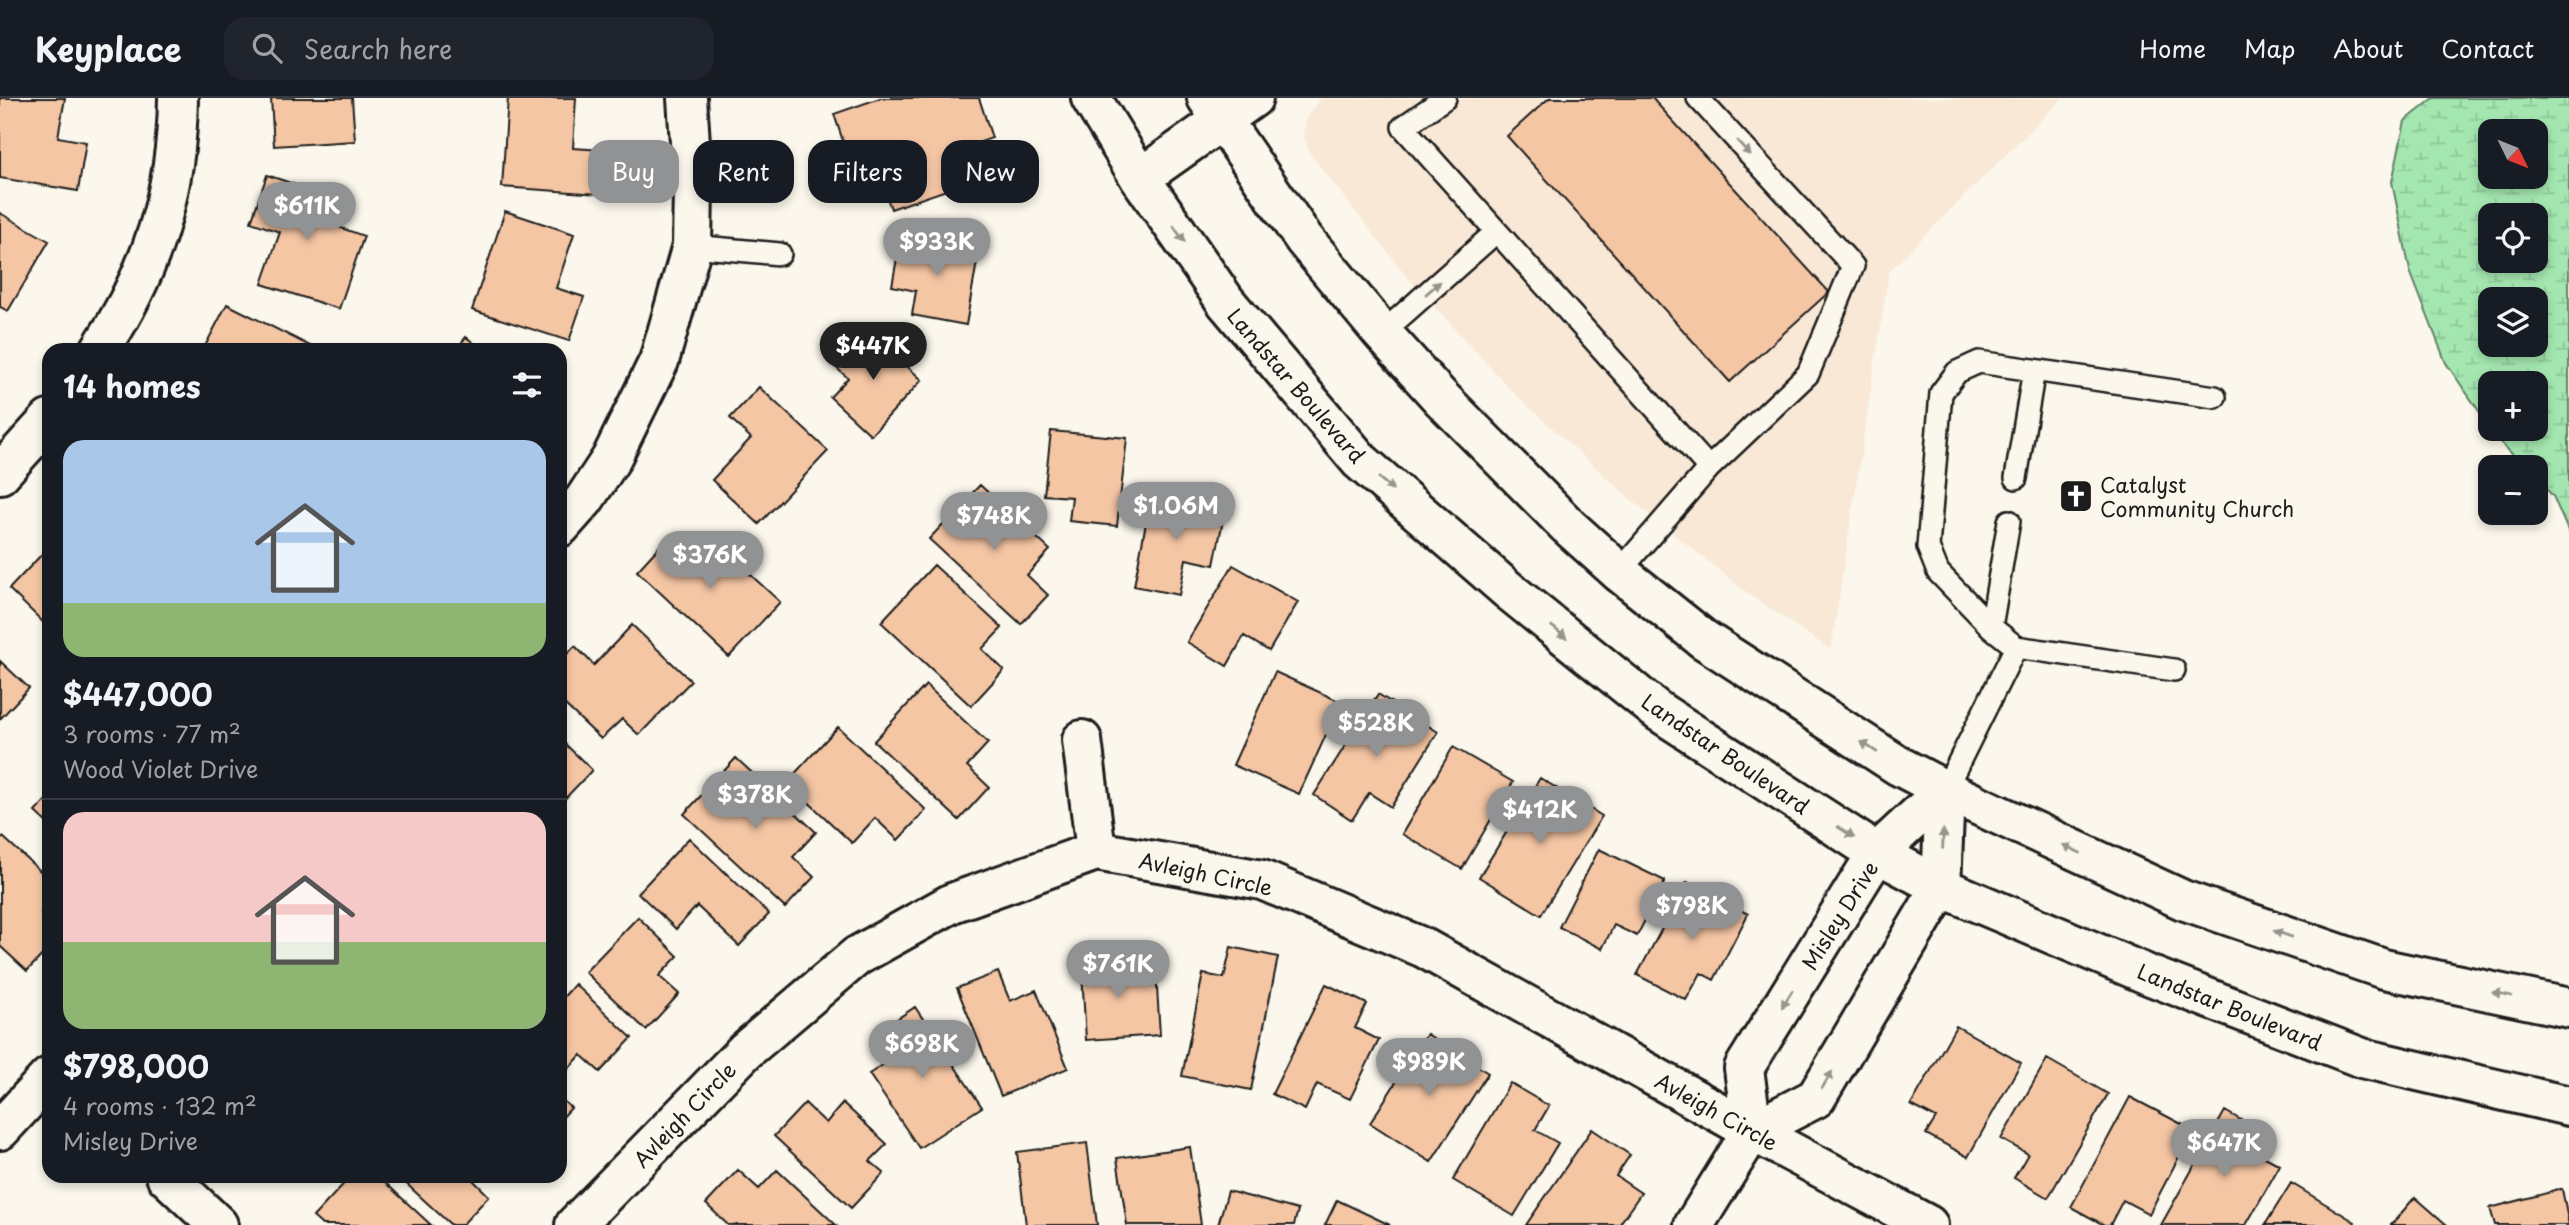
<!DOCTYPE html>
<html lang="en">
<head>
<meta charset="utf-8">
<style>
	:root { --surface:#171b24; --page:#20242c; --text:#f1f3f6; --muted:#9ea1a6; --line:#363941; --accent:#919294 }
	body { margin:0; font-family:"Playpen Sans",sans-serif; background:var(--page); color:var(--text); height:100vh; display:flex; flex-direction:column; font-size:26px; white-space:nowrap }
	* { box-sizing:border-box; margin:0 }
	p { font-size:23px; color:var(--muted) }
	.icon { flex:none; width:38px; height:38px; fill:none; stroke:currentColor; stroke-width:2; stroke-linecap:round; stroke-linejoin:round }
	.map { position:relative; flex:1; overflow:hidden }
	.sheet { position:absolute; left:42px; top:245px; width:525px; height:840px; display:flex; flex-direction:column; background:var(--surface); border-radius:21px; box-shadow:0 4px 10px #0003 }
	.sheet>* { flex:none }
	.guide { position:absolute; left:588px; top:42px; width:665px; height:63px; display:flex; gap:14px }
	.needle { width:46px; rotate:133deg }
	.tools { position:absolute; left:2478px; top:21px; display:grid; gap:14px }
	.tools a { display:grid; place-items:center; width:70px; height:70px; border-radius:14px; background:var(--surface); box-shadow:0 4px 10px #0003; font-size:35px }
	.price { position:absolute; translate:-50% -60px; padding:0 16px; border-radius:24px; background:var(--accent); color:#fff; font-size:23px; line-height:46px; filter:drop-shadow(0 2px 4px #0008) }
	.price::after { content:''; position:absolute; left:50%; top:42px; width:21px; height:16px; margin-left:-10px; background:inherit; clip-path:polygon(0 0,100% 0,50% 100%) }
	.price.current { background:#222; color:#fff }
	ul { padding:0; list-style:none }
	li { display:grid; align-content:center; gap:14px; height:371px; padding:0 21px }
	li+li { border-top:2px solid var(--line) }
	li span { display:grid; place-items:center; height:217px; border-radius:21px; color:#555 }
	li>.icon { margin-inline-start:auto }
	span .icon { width:126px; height:126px; fill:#fffc; stroke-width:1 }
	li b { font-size:30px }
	h2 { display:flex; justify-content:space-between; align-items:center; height:84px; padding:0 21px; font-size:30px }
	.pill { padding:0 24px; border-radius:21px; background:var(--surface); box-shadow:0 4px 10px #0003; font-size:24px; line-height:63px }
	.pill.current { background:var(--accent); color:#fff }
	header { display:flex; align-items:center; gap:42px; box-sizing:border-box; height:98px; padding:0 35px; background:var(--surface); border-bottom:2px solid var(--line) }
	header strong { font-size:33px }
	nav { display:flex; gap:38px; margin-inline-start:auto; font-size:24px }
	.search { width:490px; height:63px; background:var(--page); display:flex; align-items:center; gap:18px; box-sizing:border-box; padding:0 24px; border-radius:21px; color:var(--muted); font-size:26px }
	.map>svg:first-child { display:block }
	.built { fill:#f9e8d6 }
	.wetland { fill:url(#wetland-marsh); stroke:#608166; stroke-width:2; fill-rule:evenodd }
	.building { fill:#f5c6a4; stroke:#1c1c1c; stroke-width:2 }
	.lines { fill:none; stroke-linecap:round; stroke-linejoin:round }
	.lane-casing { stroke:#1c1c1c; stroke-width:26 }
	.street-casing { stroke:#1c1c1c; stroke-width:44 }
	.secondary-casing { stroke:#1c1c1c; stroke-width:44 }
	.lane { stroke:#fbf7ec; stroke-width:21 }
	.street { stroke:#fbf7ec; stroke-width:38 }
	.secondary { stroke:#fbf7ec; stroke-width:38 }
	.oneway { fill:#97948e }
	.labels { text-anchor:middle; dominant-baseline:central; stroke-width:6; stroke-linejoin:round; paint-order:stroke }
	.street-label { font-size:21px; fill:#1c1c1c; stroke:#fbf7ec }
	.poi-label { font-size:21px; fill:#1c1c1c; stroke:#fbf7ec; text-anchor:start }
</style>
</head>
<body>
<header>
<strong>Keyplace</strong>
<div class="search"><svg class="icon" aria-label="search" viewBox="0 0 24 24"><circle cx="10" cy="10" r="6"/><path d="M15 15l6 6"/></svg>Search here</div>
<nav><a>Home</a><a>Map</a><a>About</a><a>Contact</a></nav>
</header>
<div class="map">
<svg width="2569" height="1127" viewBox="0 0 2569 1127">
	<defs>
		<pattern id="wetland-marsh" width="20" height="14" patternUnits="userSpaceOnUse" patternTransform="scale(1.75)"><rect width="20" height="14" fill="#a4e6b0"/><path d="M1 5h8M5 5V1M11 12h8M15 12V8" fill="none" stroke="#8dc597"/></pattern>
	</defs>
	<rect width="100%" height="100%" fill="#fbf7ec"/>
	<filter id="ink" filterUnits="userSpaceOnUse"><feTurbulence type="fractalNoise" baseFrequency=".0143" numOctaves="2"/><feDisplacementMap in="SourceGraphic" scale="14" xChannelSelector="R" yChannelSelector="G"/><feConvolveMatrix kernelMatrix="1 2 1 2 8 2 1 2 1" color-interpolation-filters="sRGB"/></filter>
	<g filter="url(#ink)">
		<!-- built -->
		<path class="built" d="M1321 0H2063L1889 173 1831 552 1750 497 1630 401 1512 293 1409 181 1310 56 1303 37 1306 20Z"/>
		<!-- wetland -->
		<path class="wetland" d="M2434 0H2569V435L2553 398 2536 380V369H2525L2501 345 2491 331H2536V285H2490V329L2446 265 2410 173 2392 84 2405 23ZM2490 33H2536V79H2490ZM2490 117H2536V163H2490ZM2490 201H2536V247H2490Z"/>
		<!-- building -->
		<path class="building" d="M0 0H65L58 39 86 44 78 93 0 80Z
			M271 0H352L355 43 274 48Z
			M508 0H576L573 50 602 52 599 96 502 89Z
			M880 0H979L992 40 961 51 973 83 891 111 871 53 849 61 834 16Z
			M1549 0H1652L1829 194 1730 284 1507 38Z
			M267 77 350 105 341 130 364 138 339 211 262 186 280 134 251 124Z
			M505 113 574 136 556 190 584 199 569 243 472 212Z
			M0 115 49 143 8 213 0 209Z
			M901 138 979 152 966 227 912 217 916 193 892 188Z
			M227 206 318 252H203Z
			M867 231 922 282 871 337 830 299 848 280 833 267Z
			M466 239 483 252H456Z
			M759 289 828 353 759 426 712 382 751 340 730 320Z
			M1051 333 1127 340 1117 428 1069 423 1072 399 1044 397Z
			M980 387 1050 452 1027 477 1048 497 1021 526 929 441Z
			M1151 398 1225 412 1214 467 1186 461 1179 497 1134 488Z
			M669 438 691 459 710 439 780 504 729 559 637 473Z
			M43 455 49 461V530L9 491Z
			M934 467 1002 530 982 551 1004 572 971 608 881 524Z
			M1233 467 1298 504 1269 553 1244 538 1227 568 1187 544Z
			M632 527 691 583 639 637 622 621 601 641 560 602V563L575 548 594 567Z
			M0 563 29 590 0 621Z
			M1275 574 1341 604 1299 696 1233 667Z
			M926 587 988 645 967 668 989 689 959 722 874 643Z
			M1378 596 1438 634 1391 709 1369 695 1352 722 1314 697Z
			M838 629 926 712 898 742 875 720 852 745 787 684Z
			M560 641 592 672 560 706Z
			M1453 649 1513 684 1462 771 1402 736Z
			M736 660 816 734 793 759 814 779 785 810 684 716Z
			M1540 680 1602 718 1541 817 1479 779Z
			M49 699V727L35 714Z
			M3 739 49 781V807L41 816 49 823V850L27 873 0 848V742Z
			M689 740 769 816 739 848 697 808 676 831 638 795Z
			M1599 751 1665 783 1637 838 1614 827 1602 851 1559 829Z
			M1687 784 1748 816 1714 882 1701 875 1686 902 1637 877Z
			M638 819 678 858 659 878 679 896 646 932 585 874Z
			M1231 849 1278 859 1251 992 1182 978 1203 876 1224 880Z
			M1118 855 1119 877 1156 874 1160 937 1086 942 1081 858Z
			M998 874 1010 903 1036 892 1068 970 1001 998 957 890Z
			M575 886 632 940 600 974 581 957 563 977 560 974V903Z
			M1326 886 1367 906 1355 930 1379 942 1350 1001 1317 986 1305 1012 1272 996Z
			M915 909 982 1009 919 1050 869 976 892 961 876 935Z
			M1956 928 2021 965 1968 1059 1926 1036 1936 1020 1911 1007Z
			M1427 936 1488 975 1431 1064 1370 1025Z
			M2047 961 2108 996 2048 1100 2014 1080 2028 1056 2001 1041Z
			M1510 985 1549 1008 1535 1032 1558 1045 1514 1118 1453 1082Z
			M2130 999 2193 1032 2149 1116 2123 1102 2110 1127H2104L2071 1109Z
			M560 1000 571 1010 560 1022Z
			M805 1005 826 1025 843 1005 887 1046 870 1063 884 1075 851 1110 774 1038Z
			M2225 1013 2260 1033 2250 1051 2280 1067 2246 1127H2161Z
			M1592 1031 1630 1057 1616 1078 1641 1095 1619 1127H1526Z
			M1087 1045 1097 1127H1026L1017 1054Z
			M1190 1049 1201 1127H1127L1117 1060Z
			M738 1072 759 1091 777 1072 836 1127H728L706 1106Z
			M351 1078H378L431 1127H322L313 1119Z
			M398 1078H471L470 1079 489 1098 462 1127H451Z
			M2291 1085 2355 1124 2353 1127H2265Z
			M2562 1091 2569 1127H2495L2490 1110Z
			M1228 1093 1298 1112 1294 1127H1218Z
			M2415 1099 2447 1127H2391Z
			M1337 1102 1390 1127H1325Z"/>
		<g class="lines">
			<!-- lane casing -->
			<g class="lane-casing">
				<path id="lane" d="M1445 0 1403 29 1709 370
					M692 148 780 156
					M1382 235 1496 134
					M2016 380 2034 272
					M1619 474 1709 370 1808 276 1853 168 1698 0
					M1991 529 2009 423
					M2174 572 2016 549 1991 529 1938 474 1928 449 1941 295 1957 274 1979 264 2215 299
					M1945 692 2016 549"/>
			</g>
			<!-- street casing -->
			<g class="street-casing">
				<path id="street" d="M1140 80 1253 0
					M100 252C152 173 177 95 178 0
					M0 376 49 322
					M560 429 584 402 611 361 659 263 692 148 693 90 687 0
					M1082 642 1096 753
					M0 1032 49 979
					M1752 1033 1744 970 1877 755 1945 692
					M166 1078 218 1127
					M575 1127 745 953 857 858 952 805 1096 753 1262 782 1424 850 1752 1033 1928 1127
					M1694 1127 1752 1033 1816 1000 1941 789 1945 692"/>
			</g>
			<!-- secondary casing -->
			<g class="secondary-casing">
				<path id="secondary" d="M1091 0 1140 80 1226 204 1360 363 1508 492 1658 613 1877 755 1941 789 2151 878 2362 960 2569 1008
					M1207 0 1304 141 1382 235 1440 299 1568 428 1619 474 1703 541 1899 668 1945 692 2183 802 2384 871 2569 910"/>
			</g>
			<!-- lane -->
			<use href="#lane" class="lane"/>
			<!-- street -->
			<use href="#street" class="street"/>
			<!-- secondary -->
			<use href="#secondary" class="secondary"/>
		</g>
		<!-- one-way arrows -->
		<defs><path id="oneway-solid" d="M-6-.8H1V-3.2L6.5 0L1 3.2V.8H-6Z" transform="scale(1.75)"/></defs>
		<g class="oneway">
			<use href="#oneway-solid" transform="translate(1744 50) rotate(47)"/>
			<use href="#oneway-solid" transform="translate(1179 136) rotate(55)"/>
			<use href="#oneway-solid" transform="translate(1433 190) rotate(-41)"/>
			<use href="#oneway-solid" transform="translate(1386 386) rotate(41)"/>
			<use href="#oneway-solid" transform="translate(1559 534) rotate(39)"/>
			<use href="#oneway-solid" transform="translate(1869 649) rotate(-147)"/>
			<use href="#oneway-solid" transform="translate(1846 734) rotate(33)"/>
			<use href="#oneway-solid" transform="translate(1943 741) rotate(-88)"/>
			<use href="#oneway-solid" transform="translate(2072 751) rotate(-155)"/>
			<use href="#oneway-solid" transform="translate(2283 836) rotate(-161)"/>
			<use href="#oneway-solid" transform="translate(2502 896) rotate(-168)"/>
			<use href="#oneway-solid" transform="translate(1787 901) rotate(122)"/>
			<use href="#oneway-solid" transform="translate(1827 982) rotate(-59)"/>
		</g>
	</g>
	<!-- icons -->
	<defs>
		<g id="church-square" transform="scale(1.75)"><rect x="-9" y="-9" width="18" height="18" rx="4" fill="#1c1c1c" stroke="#fbf7ec"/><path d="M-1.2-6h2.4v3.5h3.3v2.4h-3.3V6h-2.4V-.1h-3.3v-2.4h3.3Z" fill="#fff"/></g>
	</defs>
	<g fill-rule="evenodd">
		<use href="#church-square" x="2076" y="398"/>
	</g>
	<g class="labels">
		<!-- street labels -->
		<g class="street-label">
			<text transform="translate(1297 287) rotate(49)">Landstar Boulevard</text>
			<text transform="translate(1726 655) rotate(34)">Landstar Boulevard</text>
			<text transform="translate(1206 775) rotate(12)">Avleigh Circle</text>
			<text transform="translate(1839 817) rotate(-58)">Misley Drive</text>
			<text transform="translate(2230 908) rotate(22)">Landstar Boulevard</text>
			<text transform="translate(1717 1013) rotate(29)">Avleigh Circle</text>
			<text transform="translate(684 1016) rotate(-46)">Avleigh Circle</text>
		</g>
		<!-- poi labels -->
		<g class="poi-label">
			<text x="2100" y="386">Catalyst<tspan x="2100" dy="24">Community Church</tspan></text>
		</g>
	</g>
</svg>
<div class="tools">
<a><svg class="needle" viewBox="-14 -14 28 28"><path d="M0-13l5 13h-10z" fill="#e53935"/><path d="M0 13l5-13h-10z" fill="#9ea1a6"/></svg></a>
<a><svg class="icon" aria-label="locate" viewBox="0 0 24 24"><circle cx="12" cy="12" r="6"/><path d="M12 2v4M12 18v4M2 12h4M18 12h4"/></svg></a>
<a><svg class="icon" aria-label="layers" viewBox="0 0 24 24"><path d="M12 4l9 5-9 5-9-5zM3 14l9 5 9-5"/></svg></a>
<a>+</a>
<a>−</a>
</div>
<b class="price" style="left:307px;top:144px">$611K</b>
<b class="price" style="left:937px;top:180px">$933K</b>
<b class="price current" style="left:873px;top:284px">$447K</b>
<b class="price" style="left:1176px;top:444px">$1.06M</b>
<b class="price" style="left:994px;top:454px">$748K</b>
<b class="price" style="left:710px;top:493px">$376K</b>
<b class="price" style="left:1376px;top:661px">$528K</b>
<b class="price" style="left:755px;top:733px">$378K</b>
<b class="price" style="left:1540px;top:748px">$412K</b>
<b class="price" style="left:1692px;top:844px">$798K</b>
<b class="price" style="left:1118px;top:902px">$761K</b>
<b class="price" style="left:922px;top:982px">$698K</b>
<b class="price" style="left:1429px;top:1000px">$989K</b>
<b class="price" style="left:2224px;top:1081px">$647K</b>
<div class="guide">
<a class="pill current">Buy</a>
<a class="pill">Rent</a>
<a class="pill">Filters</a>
<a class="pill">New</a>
</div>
<section class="sheet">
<h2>14 homes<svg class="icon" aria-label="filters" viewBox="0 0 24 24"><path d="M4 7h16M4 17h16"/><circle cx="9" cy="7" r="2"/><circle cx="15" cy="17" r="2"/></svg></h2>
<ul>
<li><span style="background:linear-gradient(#a9c7e8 75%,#8fb573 0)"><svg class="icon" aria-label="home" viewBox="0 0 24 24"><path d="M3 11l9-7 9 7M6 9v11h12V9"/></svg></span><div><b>$447,000</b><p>3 rooms · 77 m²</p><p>Wood Violet Drive</p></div></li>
<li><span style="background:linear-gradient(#f6c9c9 60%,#8fb573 0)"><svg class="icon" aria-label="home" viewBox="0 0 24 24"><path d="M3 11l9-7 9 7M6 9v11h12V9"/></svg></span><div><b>$798,000</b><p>4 rooms · 132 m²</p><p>Misley Drive</p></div></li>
</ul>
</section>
</div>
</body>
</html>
